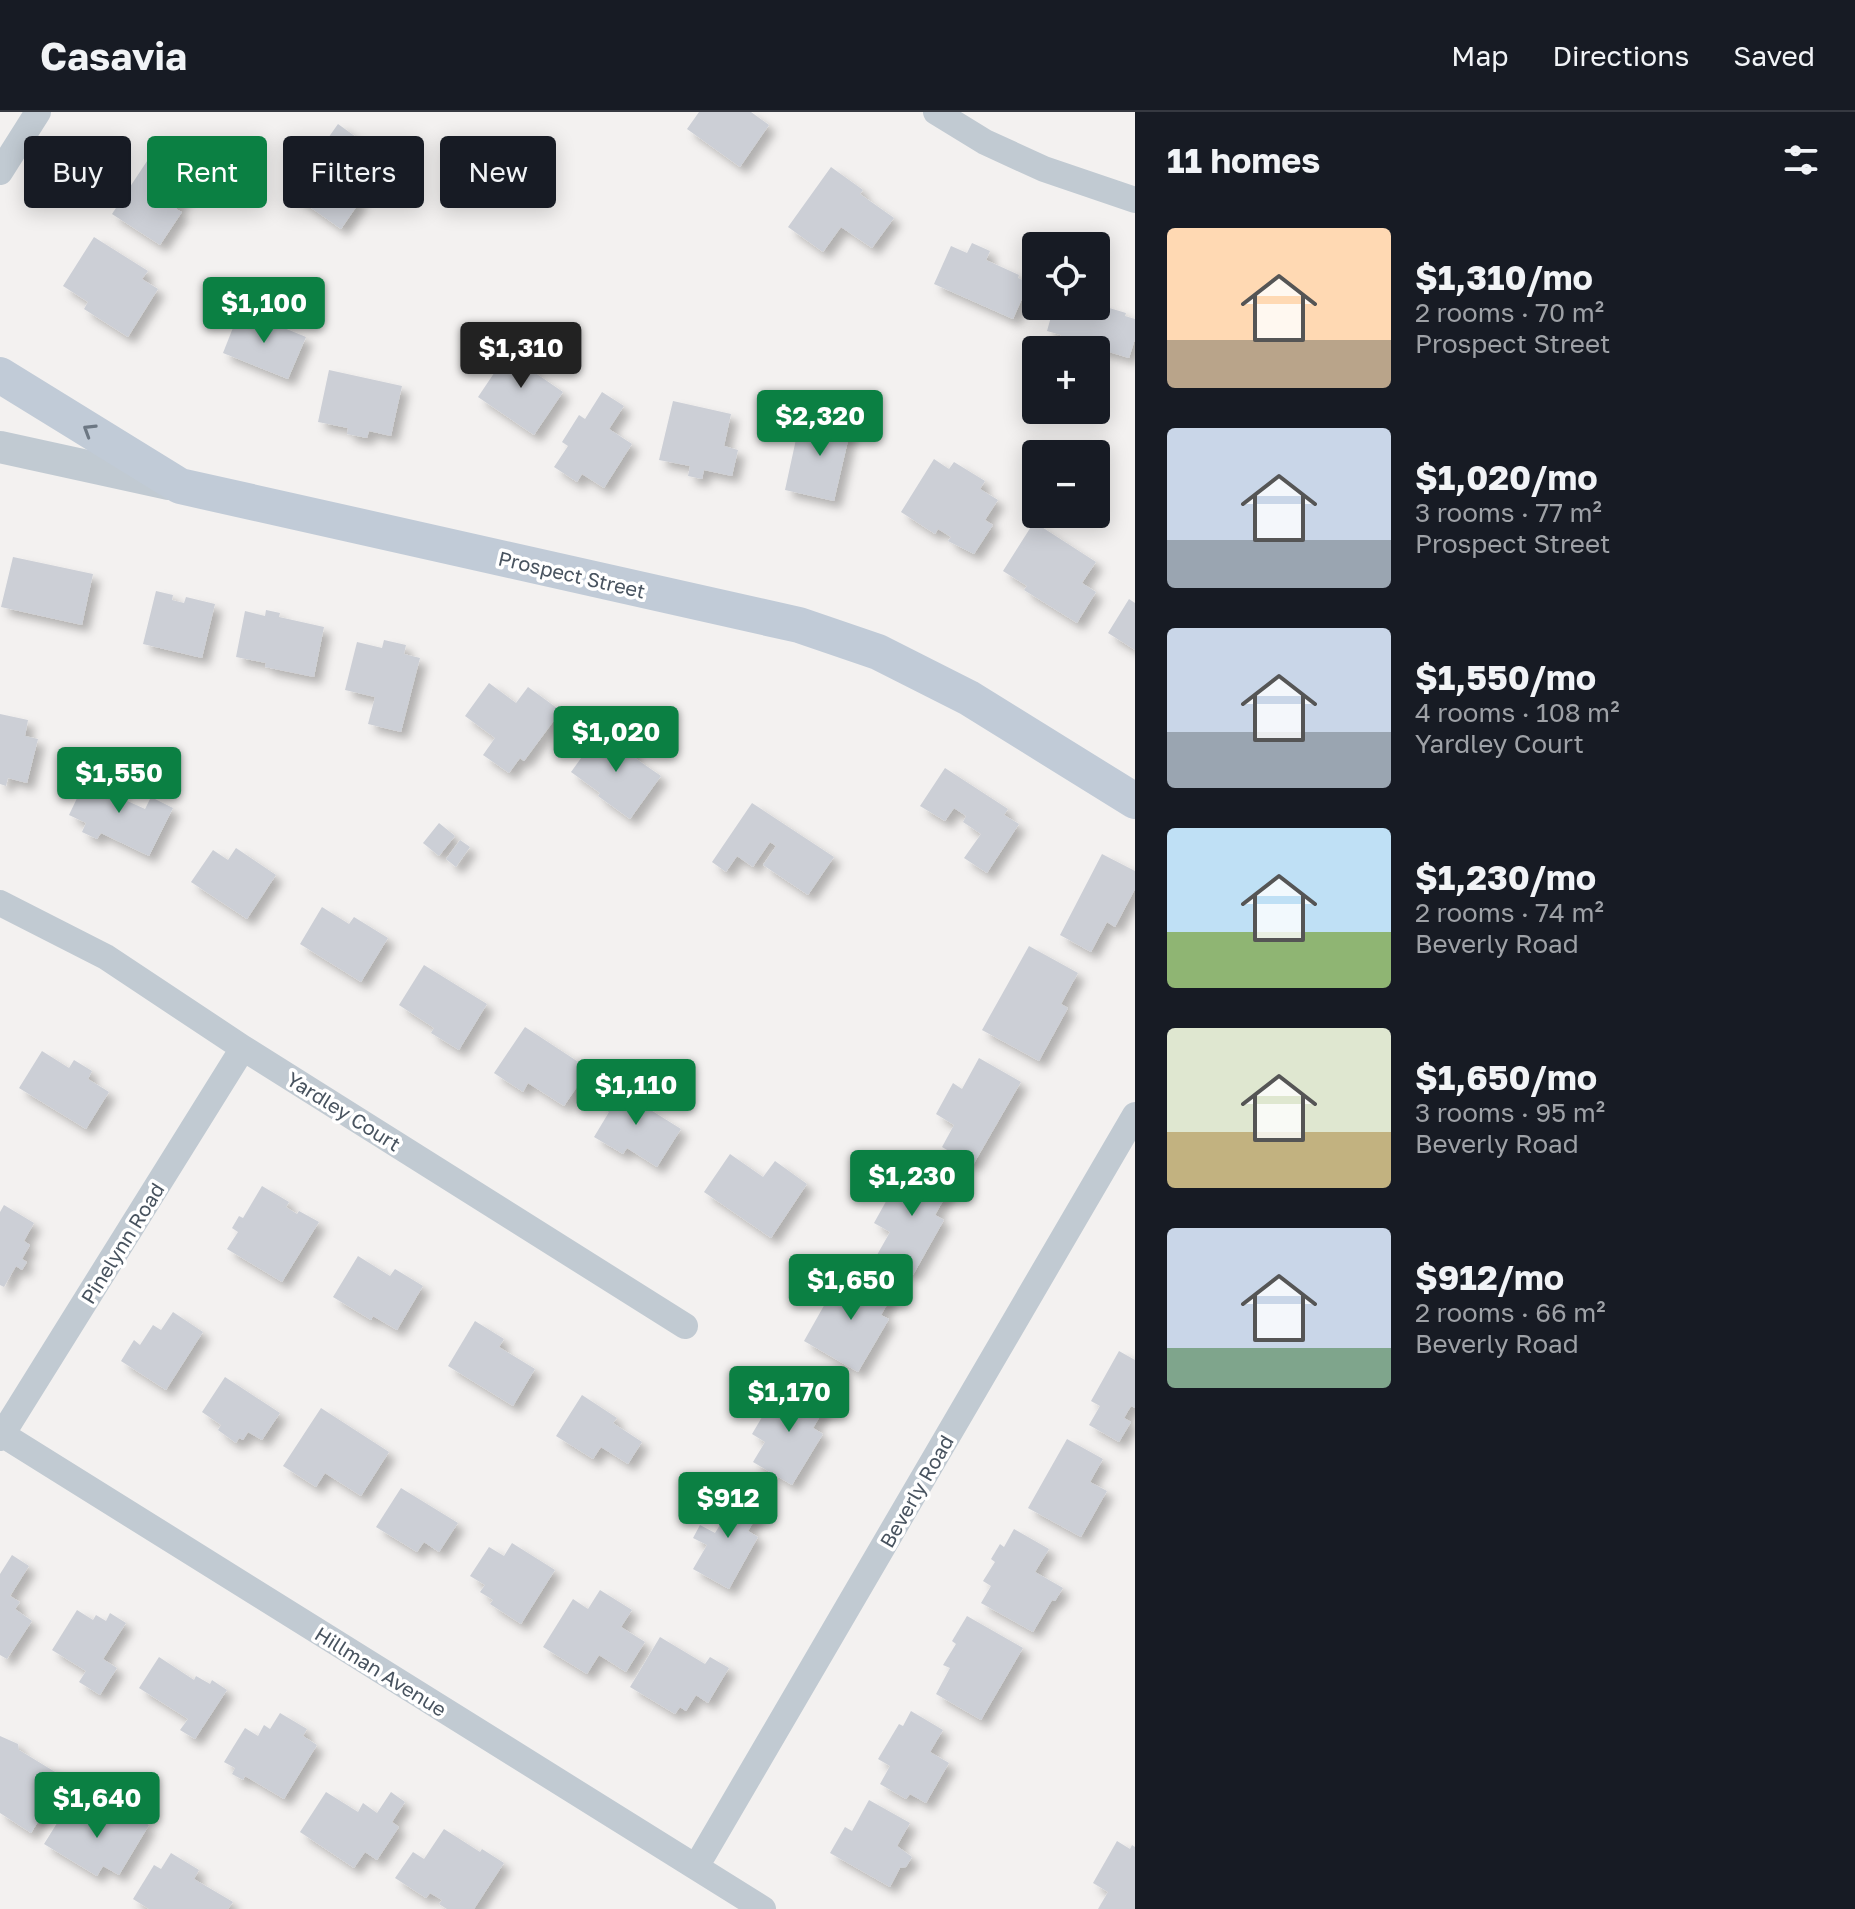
<!DOCTYPE html>
<html lang="en">
<head>
<meta charset="utf-8">
<style>
	:root { --surface:#171b24; --page:#20242c; --text:#f1f3f6; --muted:#9ea1a6; --line:#363941; --accent:#0b8043 }
	body { margin:0; font-family:"Golos Text",sans-serif; background:var(--page); color:var(--text); height:100vh; display:flex; flex-direction:column; font-size:30px; white-space:nowrap }
	* { box-sizing:border-box; margin:0 }
	p { font-size:26px; color:var(--muted) }
	.icon { flex:none; width:44px; height:44px; fill:none; stroke:currentColor; stroke-width:2; stroke-linecap:round; stroke-linejoin:round }
	.map { position:relative; flex:1; overflow:hidden }
	.details { display:flex; flex-direction:column; background:var(--surface); width:720px }
	.details>* { flex:none }
	.hud { position:absolute; left:24px; top:24px; width:760px; height:72px; display:flex; gap:16px }
	.tools { position:absolute; left:1022px; top:120px; display:grid; gap:16px }
	.tools a { display:grid; place-items:center; width:88px; height:88px; border-radius:8px; background:var(--surface); box-shadow:0 4px 20px #0003; font-size:40px }
	.price { position:absolute; translate:-50% -68px; padding:0 18px; border-radius:8px; background:var(--accent); color:#fff; font-size:26px; line-height:52px; filter:drop-shadow(0 2px 4px #0008) }
	.price::after { content:''; position:absolute; left:50%; top:48px; width:24px; height:18px; margin-left:-12px; background:inherit; clip-path:polygon(0 0,100% 0,50% 100%) }
	.price.current { background:#222; color:#fff }
	ul { padding:0; list-style:none }
	li { display:flex; align-items:center; gap:24px; height:200px; padding:0 32px }
	li span { display:grid; place-items:center; flex:none; width:224px; height:160px; border-radius:8px; color:#555 }
	li>.icon { margin-inline-start:auto }
	span .icon { width:96px; height:96px; fill:#fffc; stroke-width:1 }
	li b { font-size:34px }
	h2 { display:flex; justify-content:space-between; align-items:center; height:96px; padding:0 32px; font-size:34px }
	.chip { padding:0 28px; border-radius:8px; background:var(--surface); box-shadow:0 4px 20px #0003; font-size:28px; line-height:72px }
	.chip.current { background:var(--accent); color:#fff }
	header { display:flex; align-items:center; gap:48px; box-sizing:border-box; height:112px; padding:0 40px; background:var(--surface); border-bottom:2px solid var(--line) }
	header strong { font-size:38px }
	nav { display:flex; gap:44px; margin-inline-start:auto; font-size:28px }
	main { display:flex; flex:1; min-height:0 }
	.map>svg:first-child { display:block }
	.building { fill:#cccfd6; filter:url(#shadow) }
	.lines { fill:none; stroke-linecap:round; stroke-linejoin:round }
	.minor { stroke:#c1cad2; stroke-width:26 }
	.tertiary { stroke:#c1cad2; stroke-width:32 }
	.secondary { stroke:#c1cbd7; stroke-width:36 }
	.oneway { stroke:#6c7783 }
	.labels { text-anchor:middle; dominant-baseline:central; stroke-width:7; stroke-linejoin:round; paint-order:stroke }
	.street-label { font-size:20px; fill:#48535f; stroke:#fff }
</style>
</head>
<body>
<header>
<strong>Casavia</strong>
<nav><a>Map</a><a>Directions</a><a>Saved</a></nav>
</header>
<main>
<div class="map">
<svg width="1135" height="1797" viewBox="0 0 1135 1797">
	<defs>
		<filter id="shadow"><feDropShadow dx="7" dy="7" stdDeviation="4" flood-color="#0004"/></filter>
	</defs>
	<rect width="100%" height="100%" fill="#f3f1f0"/>
	<!-- building -->
	<path class="building" d="M699 0H751L769 13 740 55 687 17Z
		M338 12 381 43 353 82 361 88 341 117 293 83 311 58 307 56Z
		M161 28 203 56 176 97 182 100 160 133 112 102Z
		M831 55 863 78 860 82 894 106 872 136 841 115 823 140 788 115Z
		M94 125 148 159 142 167 158 177 128 225 84 197 88 190 63 174Z
		M972 131 990 139 986 148 1019 163 1018 166 1029 171 1013 207 934 172 951 134 967 141Z
		M1096 192 1126 201 1125 204 1135 207V227L1129 246 1079 231 1077 238H1057L1061 223 1047 219 1054 194H1096Z
		M240 198 306 225 288 267 223 241Z
		M517 227 538 241 528 256 563 280 534 323 478 285Z
		M329 258 402 274 391 324 369 319 367 326 347 322 348 316 318 310Z
		M602 280 624 294 609 317 632 332 604 376 582 362 577 370 554 355 568 334 562 330 579 303 585 307Z
		M673 289 731 302 724 334 738 338 732 364 704 358 702 367 688 364 690 354 659 348Z
		M823 300 853 307 834 389 785 378 798 318 818 322Z
		M934 347 949 357 954 350 985 369 980 377 998 388 985 408 993 413 974 442 948 429 951 425 938 417 935 422 901 400Z
		M1034 410 1096 450 1082 471 1096 480 1077 511 1024 478 1027 474 1003 459Z
		M13 445 93 462 82 513 1 495Z
		M156 479 173 483 172 488 184 491 186 485 215 492 202 546 143 532Z
		M1129 487 1135 491V538L1108 521Z
		M266 498 280 501 279 505 324 515 314 565 265 555 266 551 236 545 245 499 265 504Z
		M384 528 406 533 404 542 420 546 401 620 368 612 375 585 345 578 357 530 382 536Z
		M489 571 516 591 528 575 561 599 524 649 520 646 509 661 483 643 495 626 465 604Z
		M0 602 28 608 25 624 38 627 27 671 8 666 6 674 0 672Z
		M603 616 635 639 632 644 661 664 630 707 598 684 600 681 571 660Z
		M945 656 1008 697 1004 703 1019 712 987 761 964 746 981 722 963 710 966 704 954 696 945 709 920 694Z
		M90 659 119 673 114 683 145 697 151 685 173 696 149 744 101 721 97 727 82 720 86 711 69 703Z
		M752 691 834 745 808 783 763 753 776 734 770 730 753 755 737 744 726 760 712 750Z
		M439 711 455 724 439 744 423 731Z
		M460 728 470 735 456 755 446 747Z
		M236 736 276 763 247 807 191 770 213 738 228 748Z
		M1102 742 1135 759V777L1115 815 1107 810 1091 840 1060 823Z
		M322 795 349 812 354 805 388 826 361 870 300 832Z
		M1029 834 1078 861 1061 892 1068 896 1039 949 982 918Z
		M424 853 487 892 459 938 431 921 434 916 399 893Z
		M525 915 589 957 564 994 528 971 523 980 494 961Z
		M42 939 69 956 74 948 92 959 88 967 109 980 86 1017 19 976Z
		M979 946 1021 970 973 1053 942 1035 954 1013 936 1002 953 971 962 977Z
		M625 969 639 978 633 987 681 1017 657 1055 627 1036 623 1042 594 1025 609 1000 602 996 615 975 619 978Z
		M730 1042 763 1065 775 1049 807 1072 771 1126 704 1080Z
		M918 1051 953 1071 935 1103 944 1108 913 1163 877 1143 890 1120 874 1111 899 1066 908 1070Z
		M262 1074 289 1090 286 1095 297 1102 299 1099 319 1110 282 1170 227 1137 238 1120 232 1116 239 1104 243 1106Z
		M4 1093 34 1111 24 1129 30 1133 22 1147 27 1150 22 1158 16 1154 4 1175 0 1173V1100Z
		M358 1144 390 1164 395 1157 423 1174 397 1218 373 1204 371 1208 333 1185Z
		M866 1162 895 1179 881 1203 889 1207 858 1260 804 1229 839 1167 857 1178Z
		M173 1200 203 1220 166 1278 121 1249 134 1228 140 1233 153 1213 161 1218Z
		M475 1209 504 1227 499 1235 535 1257 513 1294 448 1254Z
		M1119 1239 1135 1248V1296L1131 1294 1124 1306 1131 1310 1119 1330 1089 1313 1100 1294 1091 1289Z
		M225 1265 280 1301 262 1328 248 1320 243 1328 239 1326 236 1331 218 1318 221 1313 202 1300Z
		M796 1272 828 1291 813 1316 823 1322 792 1373 753 1350 765 1330 752 1322 771 1290 781 1296Z
		M582 1283 617 1306 613 1311 642 1330 628 1352 601 1335 593 1347 556 1324Z
		M321 1296 389 1340 361 1384 325 1361 316 1375 283 1354Z
		M1067 1327 1103 1347 1090 1370 1107 1379 1081 1425 1028 1396Z
		M401 1376 458 1411 439 1440 424 1430 417 1440 376 1415Z
		M733 1377 763 1394 748 1419 758 1425 729 1477 693 1457 707 1433 693 1426 700 1413 715 1421 723 1408 717 1405Z
		M1014 1417 1049 1437 1035 1460 1063 1476 1055 1489 1052 1488 1033 1520 981 1491 991 1474 983 1469 995 1450 991 1447 1000 1432 1004 1435Z
		M512 1431 555 1458 521 1512 490 1492 493 1488 480 1480 485 1473 470 1464 489 1435 504 1444Z
		M12 1443 29 1454 10 1484 20 1490 15 1497 32 1509 7 1547 0 1543V1462Z
		M600 1478 632 1498 621 1515 645 1530 626 1560 599 1543 587 1562 543 1535 573 1487 588 1497Z
		M77 1498 93 1508 96 1503 106 1509 110 1501 126 1511 103 1547 117 1556 100 1583 79 1570 86 1559 52 1538Z
		M967 1504 1023 1536 981 1608 936 1582 950 1556 943 1553 956 1532 952 1529Z
		M660 1525 705 1552 710 1545 729 1556 708 1591 696 1583 686 1599 680 1595 675 1602 630 1575Z
		M159 1545 194 1568 196 1564 210 1572 212 1568 227 1578 195 1627 180 1618 188 1607 139 1576Z
		M911 1599 943 1618 930 1640 949 1651 926 1691 910 1682 906 1687 880 1672 890 1654 878 1647 899 1612 903 1614Z
		M280 1601 307 1617 303 1624 317 1633 284 1687 245 1664 243 1668 232 1662 235 1656 224 1650 245 1616 258 1624 264 1613 270 1617Z
		M0 1624 18 1632 19 1638 65 1666 31 1721 0 1701Z
		M326 1680 358 1700 363 1691 377 1701 391 1680 405 1690 392 1710 399 1715 377 1748 365 1740 354 1756 300 1720Z
		M869 1688 910 1711 897 1734 912 1745 906 1755 900 1756 890 1775 830 1741 845 1715 852 1719Z
		M67 1695 90 1709 97 1696 122 1711 128 1701 149 1713 119 1763 103 1754 97 1764 44 1732Z
		M444 1717 480 1740 482 1737 504 1751 474 1797H447L439 1792 442 1788 430 1781 426 1786 395 1766 413 1740 424 1747Z
		M1117 1729 1130 1737 1132 1733 1135 1735V1797H1098L1108 1780 1093 1771Z
		M171 1741 199 1758 194 1767 233 1790 228 1797H149L133 1787 154 1753 161 1757Z"/>
	<g class="lines">
		<!-- minor -->
		<path class="minor" d="M936 0 985 30 1044 57 1135 88
			M0 60 38 0
			M0 791 106 845 243 936 685 1214
			M0 1321 763 1797
			M0 1326 243 936
			M696 1755 1135 1003"/>
		<!-- tertiary -->
		<path class="tertiary" d="M0 335 169 372"/>
		<!-- secondary -->
		<path class="secondary" d="M0 263 180 374 799 513 878 540 969 586 1135 689"/>
	</g>
	<!-- one-way arrows -->
	<defs><path id="oneway-chevron" d="M-2-3.5L2.5 0L-2 3.5" fill="none" stroke-width="1.6" stroke-linecap="round" stroke-linejoin="round" transform="scale(2)"/></defs>
	<use class="oneway" href="#oneway-chevron" transform="translate(89 318) rotate(-148)"/>
	<g class="labels">
		<!-- street labels -->
		<g class="street-label">
			<text transform="translate(572 462) rotate(13)">Prospect Street</text>
			<text transform="translate(344 999) rotate(32)">Yardley Court</text>
			<text transform="translate(122 1131) rotate(-58)">Pinelynn Road</text>
			<text transform="translate(916 1379) rotate(-60)">Beverly Road</text>
			<text transform="translate(381 1559) rotate(32)">Hillman Avenue</text>
		</g>
	</g>
</svg>
<div class="tools">
<a><svg class="icon" aria-label="locate" viewBox="0 0 24 24"><circle cx="12" cy="12" r="6"/><path d="M12 2v4M12 18v4M2 12h4M18 12h4"/></svg></a>
<a>+</a>
<a>−</a>
</div>
<b class="price" style="left:264px;top:233px">$1,100</b>
<b class="price current" style="left:521px;top:278px">$1,310</b>
<b class="price" style="left:820px;top:346px">$2,320</b>
<b class="price" style="left:616px;top:662px">$1,020</b>
<b class="price" style="left:119px;top:703px">$1,550</b>
<b class="price" style="left:636px;top:1015px">$1,110</b>
<b class="price" style="left:912px;top:1106px">$1,230</b>
<b class="price" style="left:851px;top:1210px">$1,650</b>
<b class="price" style="left:789px;top:1322px">$1,170</b>
<b class="price" style="left:728px;top:1428px">$912</b>
<b class="price" style="left:97px;top:1728px">$1,640</b>
<div class="hud">
<a class="chip">Buy</a>
<a class="chip current">Rent</a>
<a class="chip">Filters</a>
<a class="chip">New</a>
</div>
</div>
<section class="details">
<h2>11 homes<svg class="icon" aria-label="filters" viewBox="0 0 24 24"><path d="M4 7h16M4 17h16"/><circle cx="9" cy="7" r="2"/><circle cx="15" cy="17" r="2"/></svg></h2>
<ul>
<li><span style="background:linear-gradient(#ffd9b3 70%,#b9a48a 0)"><svg class="icon" aria-label="home" viewBox="0 0 24 24"><path d="M3 11l9-7 9 7M6 9v11h12V9"/></svg></span><div><b>$1,310/mo</b><p>2 rooms · 70 m²</p><p>Prospect Street</p></div></li>
<li><span style="background:linear-gradient(#c9d6e8 70%,#9aa5b1 0)"><svg class="icon" aria-label="home" viewBox="0 0 24 24"><path d="M3 11l9-7 9 7M6 9v11h12V9"/></svg></span><div><b>$1,020/mo</b><p>3 rooms · 77 m²</p><p>Prospect Street</p></div></li>
<li><span style="background:linear-gradient(#c9d6e8 65%,#9aa5b1 0)"><svg class="icon" aria-label="home" viewBox="0 0 24 24"><path d="M3 11l9-7 9 7M6 9v11h12V9"/></svg></span><div><b>$1,550/mo</b><p>4 rooms · 108 m²</p><p>Yardley Court</p></div></li>
<li><span style="background:linear-gradient(#bfe0f5 65%,#8fb573 0)"><svg class="icon" aria-label="home" viewBox="0 0 24 24"><path d="M3 11l9-7 9 7M6 9v11h12V9"/></svg></span><div><b>$1,230/mo</b><p>2 rooms · 74 m²</p><p>Beverly Road</p></div></li>
<li><span style="background:linear-gradient(#dfe7d0 65%,#c2b280 0)"><svg class="icon" aria-label="home" viewBox="0 0 24 24"><path d="M3 11l9-7 9 7M6 9v11h12V9"/></svg></span><div><b>$1,650/mo</b><p>3 rooms · 95 m²</p><p>Beverly Road</p></div></li>
<li><span style="background:linear-gradient(#c9d6e8 75%,#7fa58c 0)"><svg class="icon" aria-label="home" viewBox="0 0 24 24"><path d="M3 11l9-7 9 7M6 9v11h12V9"/></svg></span><div><b>$912/mo</b><p>2 rooms · 66 m²</p><p>Beverly Road</p></div></li>
</ul>
</section>
</main>
</body>
</html>
